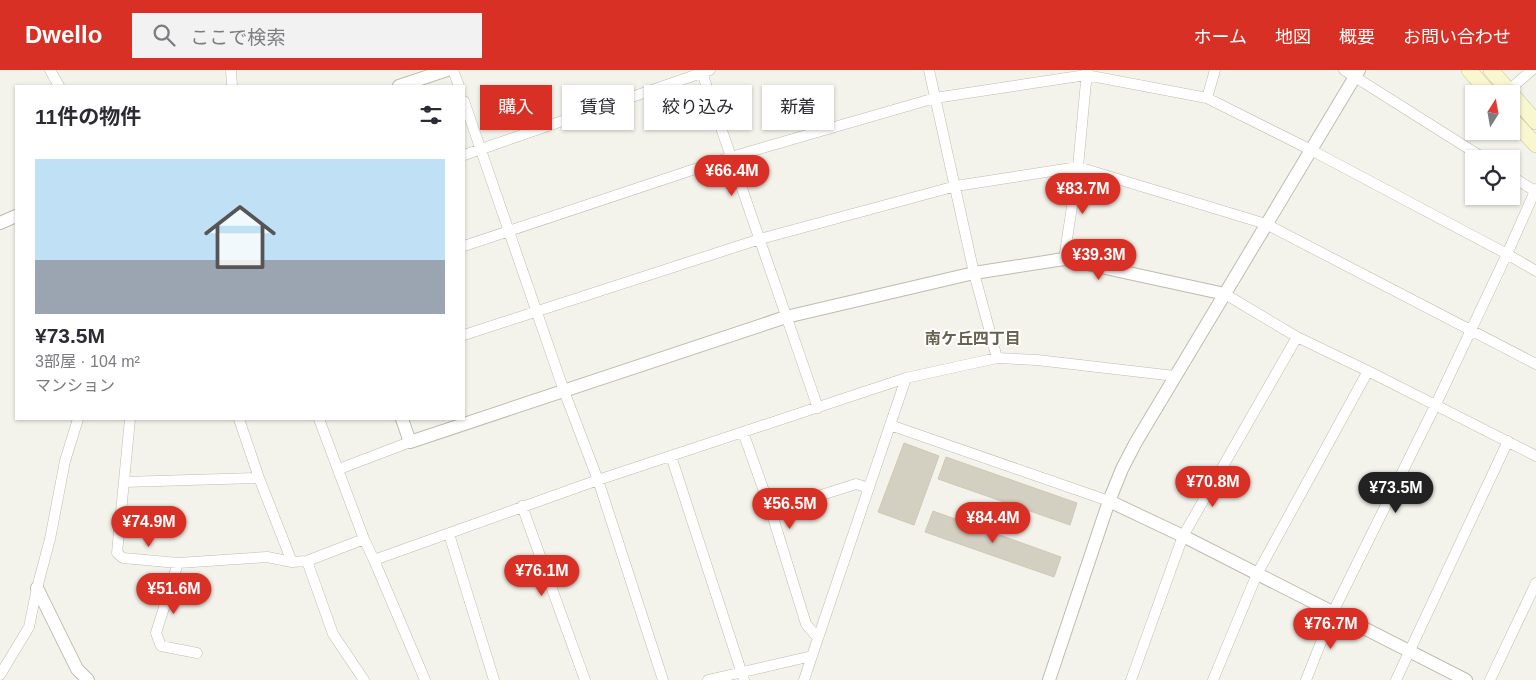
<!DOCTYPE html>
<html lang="ja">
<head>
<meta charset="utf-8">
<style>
	:root { --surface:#fff; --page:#f2f2f3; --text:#2b2b33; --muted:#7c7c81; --accent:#d93025 }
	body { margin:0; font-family:Helvetica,"Noto Sans JP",sans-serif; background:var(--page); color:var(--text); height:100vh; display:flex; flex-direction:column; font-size:19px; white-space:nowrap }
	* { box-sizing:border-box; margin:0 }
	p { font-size:16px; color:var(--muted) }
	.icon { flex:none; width:28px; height:28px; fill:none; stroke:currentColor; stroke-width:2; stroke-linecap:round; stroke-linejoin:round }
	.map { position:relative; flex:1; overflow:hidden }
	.panel { position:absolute; left:15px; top:15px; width:450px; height:335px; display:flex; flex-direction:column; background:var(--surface); border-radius:0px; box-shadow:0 1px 4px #0004 }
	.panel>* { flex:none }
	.top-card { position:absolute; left:480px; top:15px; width:475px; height:45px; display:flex; gap:10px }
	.needle { width:32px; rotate:11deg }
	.tools { position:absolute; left:1465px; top:15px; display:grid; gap:10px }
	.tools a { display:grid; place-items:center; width:55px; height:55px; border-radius:0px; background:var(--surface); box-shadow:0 1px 4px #0004; font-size:25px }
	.price { position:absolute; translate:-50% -42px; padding:0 11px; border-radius:18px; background:var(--accent); color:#fff; font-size:16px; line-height:32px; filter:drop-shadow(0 1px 2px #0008) }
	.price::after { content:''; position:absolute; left:50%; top:30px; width:15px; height:11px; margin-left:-8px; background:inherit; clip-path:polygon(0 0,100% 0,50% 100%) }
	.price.selected { background:#222; color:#fff }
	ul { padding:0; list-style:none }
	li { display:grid; align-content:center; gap:10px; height:265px; padding:0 20px }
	li span { display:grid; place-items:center; height:155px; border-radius:0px; color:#555 }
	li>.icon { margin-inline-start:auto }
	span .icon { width:90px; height:90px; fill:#fffc; stroke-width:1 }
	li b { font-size:21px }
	h2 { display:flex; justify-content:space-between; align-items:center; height:60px; padding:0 20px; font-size:21px }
	.chip { padding:0 18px; border-radius:0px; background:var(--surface); box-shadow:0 1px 4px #0004; font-size:18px; line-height:45px }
	.chip.selected { background:var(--accent); color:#fff }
	header { display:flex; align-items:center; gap:30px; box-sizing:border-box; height:70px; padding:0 25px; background:var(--accent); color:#fff }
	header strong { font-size:24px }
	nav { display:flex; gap:28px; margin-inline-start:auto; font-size:18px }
	.search { width:350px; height:45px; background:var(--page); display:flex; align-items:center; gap:12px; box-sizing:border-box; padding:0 18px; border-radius:0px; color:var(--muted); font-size:19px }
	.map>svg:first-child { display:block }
	.building { fill:#d4d0c1; stroke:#cec9b5 }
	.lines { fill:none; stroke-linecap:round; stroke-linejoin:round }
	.minor-casing { stroke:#bebcae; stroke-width:11 }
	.tertiary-casing { stroke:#bebcae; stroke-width:14 }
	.secondary-casing { stroke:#c8c59b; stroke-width:16 }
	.minor { stroke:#fff; stroke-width:10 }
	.tertiary { stroke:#fff; stroke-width:12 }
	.secondary { stroke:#f9f7cf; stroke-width:15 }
	.labels { text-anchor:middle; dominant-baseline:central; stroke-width:4; stroke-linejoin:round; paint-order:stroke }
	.neighbourhood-label { font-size:16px; font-weight:bold; fill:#696452; stroke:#fff }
</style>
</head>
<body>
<header>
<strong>Dwello</strong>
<div class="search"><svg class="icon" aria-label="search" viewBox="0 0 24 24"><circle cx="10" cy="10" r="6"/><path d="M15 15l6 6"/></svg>ここで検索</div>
<nav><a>ホーム</a><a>地図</a><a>概要</a><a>お問い合わせ</a></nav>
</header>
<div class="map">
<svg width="1536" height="610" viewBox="0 0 1536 610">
	<rect width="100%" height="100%" fill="#f4f3eb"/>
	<!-- building -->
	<path class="building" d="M904 373 939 386 914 455 878 442Z
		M946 387 1077 433 1070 455 938 409Z
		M933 441 1061 487 1054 507 925 462Z"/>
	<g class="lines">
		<!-- minor casing -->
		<g class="minor-casing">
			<path id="minor" d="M50 0 59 16
				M231 0 232 16
				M453 0 459 16
				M701 0 818 338
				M929 0 974 203 997 288
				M1344 0 1485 89
				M1509 20 1532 0
				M1207 28 1215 0
				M464 31 564 321 598 410 663 610
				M464 85 710 0
				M1511 106 1535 121
				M464 176 731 87 935 28 1086 5 1207 28 1311 80 1507 184 1536 201
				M1064 189 1078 97 1087 1
				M1225 224 1297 267 1368 301 1536 386
				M464 265 760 169 956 116 1078 97 1266 154 1536 294
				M130 349 117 483 123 488 178 493 267 487 292 492 307 491 333 564 364 610
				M239 349 259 408 292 492
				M319 349 364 469 374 490 425 610
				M890 355 1109 431
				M743 362 771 441 806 554 818 568
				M671 386 744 610
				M339 399 410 372
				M124 412 259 408
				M522 436 585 610
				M771 441 856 414 869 418
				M449 464 494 610
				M374 490 598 410 906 308 997 288 1037 290 1175 306
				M307 491 364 469
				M178 493 156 563 161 576 197 583
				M0 605 29 557 37 518 50 469 65 391 78 349
				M708 610 812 586 906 308
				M804 610 812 586
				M1131 610 1183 466 1297 267
				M1213 610 1257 504 1368 301
				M1306 610 1333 542 1436 334 1507 184 1536 119
				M1396 610 1508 371
				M1490 610 1536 513"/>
		</g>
		<!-- tertiary casing -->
		<g class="tertiary-casing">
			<path id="tertiary" d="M399 16 447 0
				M0 153 16 146
				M402 349 410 372 786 247 974 203 1064 189 1225 224
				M1109 431 1183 466 1466 610
				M37 518 77 599 88 610
				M1049 610 1109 431 1122 399 1136 372 1359 0"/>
		</g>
		<!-- secondary casing -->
		<g class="secondary-casing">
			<path id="secondary" d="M1469 0 1490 24
				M1491 0 1536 52
				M1511 48 1536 75"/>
		</g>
		<!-- minor -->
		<use href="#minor" class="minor"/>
		<!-- tertiary -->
		<use href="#tertiary" class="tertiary"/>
		<!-- secondary -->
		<use href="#secondary" class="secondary"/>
	</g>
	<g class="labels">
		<!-- neighbourhood labels -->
		<g class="neighbourhood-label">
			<text x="973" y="268">南ケ丘四丁目</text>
		</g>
	</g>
</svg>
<div class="tools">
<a><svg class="needle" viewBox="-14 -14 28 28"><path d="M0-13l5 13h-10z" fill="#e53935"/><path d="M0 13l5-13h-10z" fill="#7c7c81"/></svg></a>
<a><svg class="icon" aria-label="locate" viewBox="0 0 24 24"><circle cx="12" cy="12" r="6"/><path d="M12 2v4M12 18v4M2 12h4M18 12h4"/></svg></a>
</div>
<b class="price" style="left:732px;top:127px">¥66.4M</b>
<b class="price" style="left:1083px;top:145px">¥83.7M</b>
<b class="price" style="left:1099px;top:211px">¥39.3M</b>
<b class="price" style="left:1213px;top:438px">¥70.8M</b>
<b class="price selected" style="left:1396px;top:444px">¥73.5M</b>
<b class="price" style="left:790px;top:460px">¥56.5M</b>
<b class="price" style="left:993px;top:474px">¥84.4M</b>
<b class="price" style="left:149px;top:478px">¥74.9M</b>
<b class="price" style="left:542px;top:527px">¥76.1M</b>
<b class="price" style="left:174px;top:545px">¥51.6M</b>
<b class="price" style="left:1331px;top:580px">¥76.7M</b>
<div class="top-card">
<a class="chip selected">購入</a>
<a class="chip">賃貸</a>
<a class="chip">絞り込み</a>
<a class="chip">新着</a>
</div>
<section class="panel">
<h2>11件の物件<svg class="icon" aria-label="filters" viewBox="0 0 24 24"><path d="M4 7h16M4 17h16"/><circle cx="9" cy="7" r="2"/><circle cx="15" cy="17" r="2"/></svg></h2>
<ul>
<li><span style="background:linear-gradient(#bfe0f5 65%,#9aa5b1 0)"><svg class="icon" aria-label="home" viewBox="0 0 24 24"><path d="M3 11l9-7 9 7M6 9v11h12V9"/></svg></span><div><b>¥73.5M</b><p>3部屋 · 104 m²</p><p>マンション</p></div></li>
</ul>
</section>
</div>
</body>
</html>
